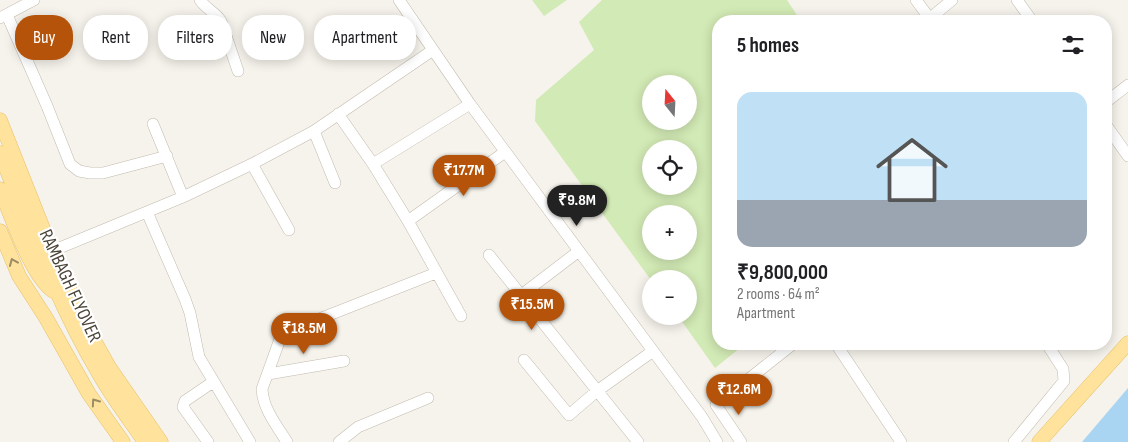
<!DOCTYPE html>
<html lang="en">
<head>
<meta charset="utf-8">
<style>
	:root { --surface:#fff; --page:#f6f6f6; --text:#202124; --muted:#757577; --line:#e0e0e0; --accent:#b45309 }
	body { margin:0; font-family:"Sofia Sans Condensed",sans-serif; background:var(--page); color:var(--text); height:100vh; display:flex; flex-direction:column; font-size:19px; white-space:nowrap }
	* { box-sizing:border-box; margin:0 }
	p { font-size:16px; color:var(--muted) }
	.icon { flex:none; width:28px; height:28px; fill:none; stroke:currentColor; stroke-width:2; stroke-linecap:round; stroke-linejoin:round }
	.map { position:relative; flex:1; overflow:hidden }
	.drawer { position:absolute; left:712px; top:15px; width:400px; height:335px; display:flex; flex-direction:column; background:var(--surface); border-radius:20px; box-shadow:0 2px 12px #0003 }
	.drawer>* { flex:none }
	.hud { position:absolute; left:15px; top:15px; width:475px; height:45px; display:flex; gap:10px }
	.needle { width:32px; rotate:342deg }
	.buttons { position:absolute; left:642px; top:75px; display:grid; gap:10px }
	.buttons a { display:grid; place-items:center; width:55px; height:55px; border-radius:50%; background:var(--surface); box-shadow:0 2px 12px #0003; font-size:25px }
	.price { position:absolute; translate:-50% -42px; padding:0 11px; border-radius:18px; background:var(--accent); color:#fff; font-size:16px; line-height:32px; filter:drop-shadow(0 1px 2px #0008) }
	.price::after { content:''; position:absolute; left:50%; top:30px; width:15px; height:11px; margin-left:-8px; background:inherit; clip-path:polygon(0 0,100% 0,50% 100%) }
	.price.on { background:#222; color:#fff }
	ul { padding:0; list-style:none }
	li { display:grid; align-content:center; gap:10px; height:265px; padding:0 25px }
	li+li { border-top:1px solid var(--line) }
	li span { display:grid; place-items:center; height:155px; border-radius:15px; color:#555 }
	li>.icon { margin-inline-start:auto }
	span .icon { width:90px; height:90px; fill:#fffc; stroke-width:1 }
	li b { font-size:21px }
	h2 { display:flex; justify-content:space-between; align-items:center; height:60px; padding:0 25px; font-size:21px }
	.pill { padding:0 18px; border-radius:20px; background:var(--surface); box-shadow:0 2px 12px #0003; font-size:18px; line-height:45px }
	.pill.on { background:var(--accent); color:#fff }
	.map>svg:first-child { display:block }
	.green { fill:#d2eab5; fill-rule:evenodd }
	.water { fill:#a9d4f2 }
	.lines { fill:none; stroke-linecap:round; stroke-linejoin:round }
	.minor-casing { stroke:#c2bbae; stroke-width:12 }
	.major-casing { stroke:#e6c16a; stroke-width:15 }
	.minor { stroke:#fff; stroke-width:11 }
	.major { stroke:#ffe39c; stroke-width:14 }
	.oneway { stroke:#9c8c66 }
	.labels { text-anchor:middle; dominant-baseline:central; stroke-width:4.5; stroke-linejoin:round; paint-order:stroke }
	.street-label { font-size:19px; fill:#4b4439; stroke:#fff }
</style>
</head>
<body>
<div class="map">
<svg width="1128" height="442" viewBox="0 0 1128 442">
	<rect width="100%" height="100%" fill="#f6f3ec"/>
	<!-- green -->
	<path class="green" d="M532 0H567L544 16Z
		M602 0H787L801 21H719V344H745L715 368 678 316H689V279H651V280L535 121 536 100 594 50 579 22ZM651 84H689V121H651ZM651 149H689V186H651ZM651 214H689V251H651Z"/>
	<!-- water -->
	<path class="water" d="M1128 388V442H1082Z"/>
	<g class="lines">
		<!-- minor casing -->
		<g class="minor-casing">
			<path id="minor" d="M200 0C206 9 215 12 221 21L238 71
				M399 0 470 104 702 417 717 442
				M916 0 930 19
				M1017 0 1032 21
				M7 15 47 106 70 164 79 171 90 173H103L167 156
				M0 18 34 0
				M927 21 952 0
				M1106 102 1128 85
				M338 114 373 164 408 221 461 316
				M153 124 183 197
				M1106 125 1128 156
				M314 131 335 183
				M252 164 289 230
				M373 164 470 104
				M147 212 185 299 190 313 199 357 250 442
				M408 221 505 152
				M52 251 183 197 252 164 314 131 433 50
				M489 255 638 442
				M520 296 579 251
				M836 344 901 442
				M524 360 569 415 597 391 653 351
				M268 374 344 361
				M208 442 183 407 185 401 213 382
				M287 442C277 426 263 409 262 389L280 339 291 330 436 273
				M339 442 358 427 428 398
				M741 442 716 405 793 344
				M1014 442 1064 381 1063 369 1047 344"/>
		</g>
		<!-- major casing -->
		<g class="major-casing">
			<path id="major" d="M0 120 52 251 86 326 109 367 161 442
				M0 153C30 227 57 303 98 372 112 397 129 419 145 442
				M0 189C12 217 30 274 53 291
				M0 231 19 276 46 318 89 394 123 442
				M1039 442 1128 343"/>
		</g>
		<!-- minor -->
		<use href="#minor" class="minor"/>
		<!-- major -->
		<use href="#major" class="major"/>
	</g>
	<!-- one-way arrows -->
	<defs><path id="oneway-chevron" d="M-2-3.5L2.5 0L-2 3.5" fill="none" stroke-width="1.6" stroke-linecap="round" stroke-linejoin="round" transform="scale(1.25)"/></defs>
	<g class="oneway">
		<use href="#oneway-chevron" transform="translate(13 262) rotate(-113)"/>
		<use href="#oneway-chevron" transform="translate(95 402) rotate(-125)"/>
	</g>
	<g class="labels">
		<!-- street labels -->
		<g class="street-label">
			<text transform="translate(70 286) rotate(65)">RAMBAGH FLYOVER</text>
		</g>
	</g>
</svg>
<div class="buttons">
<a><svg class="needle" viewBox="-14 -14 28 28"><path d="M0-13l5 13h-10z" fill="#e53935"/><path d="M0 13l5-13h-10z" fill="#757577"/></svg></a>
<a><svg class="icon" aria-label="locate" viewBox="0 0 24 24"><circle cx="12" cy="12" r="6"/><path d="M12 2v4M12 18v4M2 12h4M18 12h4"/></svg></a>
<a>+</a>
<a>−</a>
</div>
<b class="price" style="left:464px;top:197px">₹17.7M</b>
<b class="price on" style="left:577px;top:227px">₹9.8M</b>
<b class="price" style="left:532px;top:331px">₹15.5M</b>
<b class="price" style="left:304px;top:355px">₹18.5M</b>
<b class="price" style="left:739px;top:416px">₹12.6M</b>
<div class="hud">
<a class="pill on">Buy</a>
<a class="pill">Rent</a>
<a class="pill">Filters</a>
<a class="pill">New</a>
<a class="pill">Apartment</a>
</div>
<section class="drawer">
<h2>5 homes<svg class="icon" aria-label="filters" viewBox="0 0 24 24"><path d="M4 7h16M4 17h16"/><circle cx="9" cy="7" r="2"/><circle cx="15" cy="17" r="2"/></svg></h2>
<ul>
<li><span style="background:linear-gradient(#bfe0f5 70%,#9aa5b1 0)"><svg class="icon" aria-label="home" viewBox="0 0 24 24"><path d="M3 11l9-7 9 7M6 9v11h12V9"/></svg></span><div><b>₹9,800,000</b><p>2 rooms · 64 m²</p><p>Apartment</p></div></li>
</ul>
</section>
</div>
</body>
</html>
